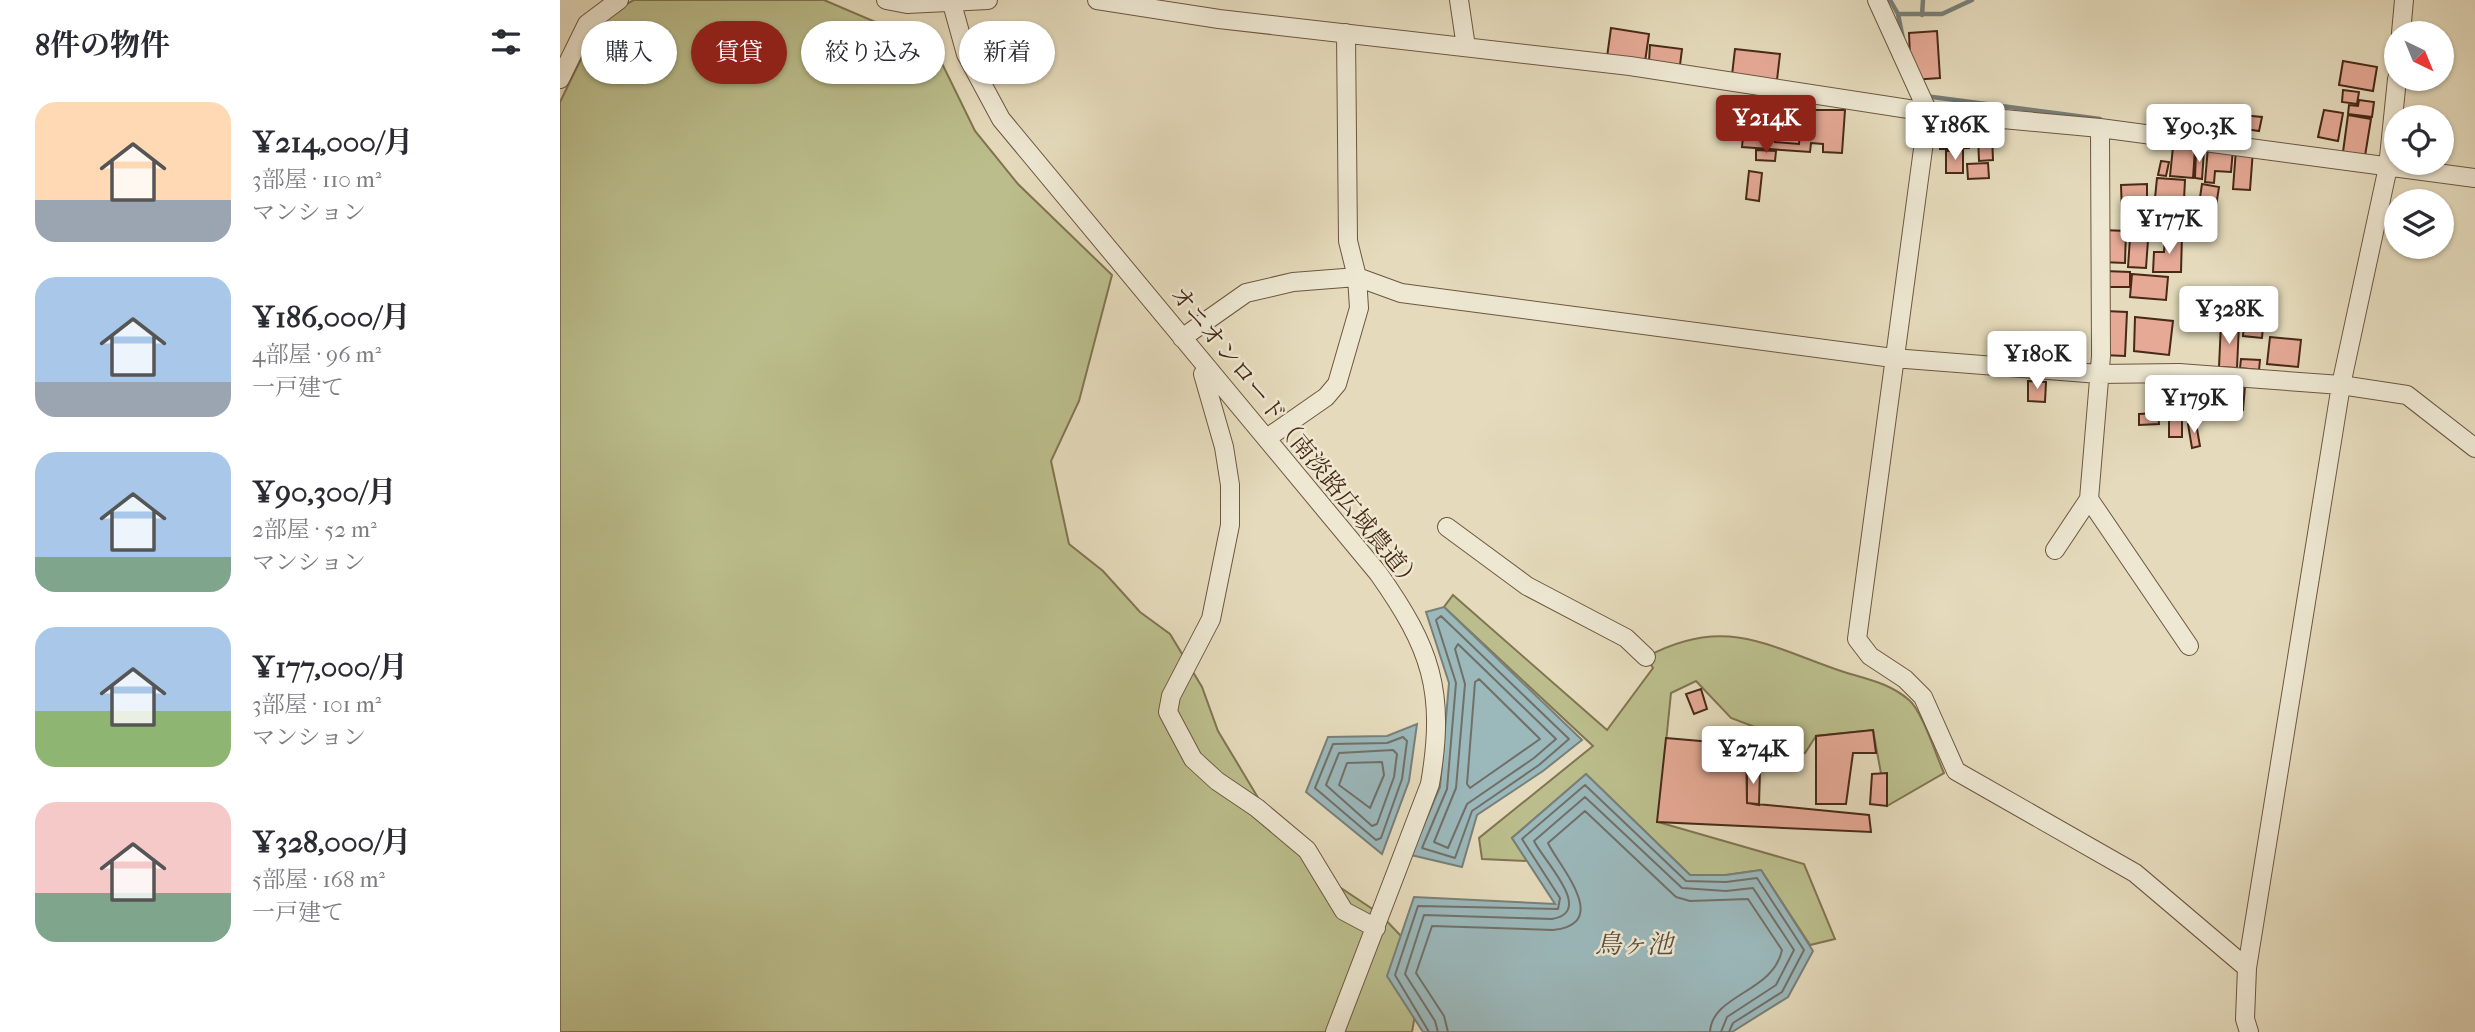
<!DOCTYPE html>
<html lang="ja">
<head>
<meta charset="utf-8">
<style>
	:root { --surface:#fff; --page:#f2f2f3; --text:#2b2b33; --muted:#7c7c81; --accent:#8f2418 }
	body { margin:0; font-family:"IM FELL French Canon","Noto Serif JP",serif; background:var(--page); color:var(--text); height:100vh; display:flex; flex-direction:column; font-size:26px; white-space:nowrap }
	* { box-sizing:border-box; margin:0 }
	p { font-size:23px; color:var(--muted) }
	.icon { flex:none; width:38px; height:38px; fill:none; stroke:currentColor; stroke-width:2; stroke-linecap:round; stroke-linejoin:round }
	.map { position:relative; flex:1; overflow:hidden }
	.sheet { display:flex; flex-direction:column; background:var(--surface); width:560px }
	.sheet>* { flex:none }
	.top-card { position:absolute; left:21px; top:21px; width:665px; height:63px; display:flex; gap:14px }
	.needle { width:46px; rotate:137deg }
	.controls { position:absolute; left:1824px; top:21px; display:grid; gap:14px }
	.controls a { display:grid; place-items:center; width:70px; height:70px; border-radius:50%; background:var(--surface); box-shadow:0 2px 5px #0004; font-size:35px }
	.price { position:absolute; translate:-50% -60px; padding:0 16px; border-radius:7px; background:#fff; color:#222; font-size:23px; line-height:46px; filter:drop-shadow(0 2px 4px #0008) }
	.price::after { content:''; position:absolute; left:50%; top:42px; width:21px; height:16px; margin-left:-10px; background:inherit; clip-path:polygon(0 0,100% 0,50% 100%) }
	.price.active { background:var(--accent); color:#fff }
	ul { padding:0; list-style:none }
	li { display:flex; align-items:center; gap:21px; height:175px; padding:0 35px }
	li span { display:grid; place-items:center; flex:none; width:196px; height:140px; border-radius:21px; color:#555 }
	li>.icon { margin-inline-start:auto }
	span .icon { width:84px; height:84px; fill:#fffc; stroke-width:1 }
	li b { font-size:30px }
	h2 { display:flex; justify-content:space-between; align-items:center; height:84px; padding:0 35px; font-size:30px }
	.tag { padding:0 24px; border-radius:32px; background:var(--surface); box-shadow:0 2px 5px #0004; font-size:24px; line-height:63px }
	.tag.active { background:var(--accent); color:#fff }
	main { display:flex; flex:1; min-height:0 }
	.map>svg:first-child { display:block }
	.green { fill:#bbbe8c; stroke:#817451; stroke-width:2 }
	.water { fill:#9bb8bb; stroke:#797f79; stroke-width:2 }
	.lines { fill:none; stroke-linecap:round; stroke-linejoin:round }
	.shore { stroke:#717068; stroke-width:2 }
	.stream { stroke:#797f79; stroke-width:4.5 }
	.building { fill:#e5a995; stroke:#472916; stroke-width:2 }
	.minor-casing { stroke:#6e5640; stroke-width:20 }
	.minor { stroke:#eee8d3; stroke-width:18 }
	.labels { text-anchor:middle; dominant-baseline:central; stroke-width:5; stroke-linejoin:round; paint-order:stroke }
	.street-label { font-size:24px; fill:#472916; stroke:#eee8d3 }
	.water-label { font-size:26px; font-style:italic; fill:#5c4d3f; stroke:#eee8d3 }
</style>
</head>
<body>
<main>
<section class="sheet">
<h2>8件の物件<svg class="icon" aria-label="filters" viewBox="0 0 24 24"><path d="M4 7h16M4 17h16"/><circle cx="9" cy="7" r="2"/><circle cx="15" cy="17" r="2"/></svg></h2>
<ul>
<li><span style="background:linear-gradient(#ffd9b3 70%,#9aa5b1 0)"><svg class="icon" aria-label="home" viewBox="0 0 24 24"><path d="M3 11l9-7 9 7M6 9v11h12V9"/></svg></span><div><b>¥214,000/月</b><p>3部屋 · 110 m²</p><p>マンション</p></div></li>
<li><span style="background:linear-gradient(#a9c7e8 75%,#9aa5b1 0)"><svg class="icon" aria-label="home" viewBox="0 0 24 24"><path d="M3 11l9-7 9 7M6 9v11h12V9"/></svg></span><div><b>¥186,000/月</b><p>4部屋 · 96 m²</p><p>一戸建て</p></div></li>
<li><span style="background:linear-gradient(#a9c7e8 75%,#7fa58c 0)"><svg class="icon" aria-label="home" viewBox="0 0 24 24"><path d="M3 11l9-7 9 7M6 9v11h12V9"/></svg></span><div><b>¥90,300/月</b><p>2部屋 · 52 m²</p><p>マンション</p></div></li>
<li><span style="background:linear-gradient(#a9c7e8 60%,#8fb573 0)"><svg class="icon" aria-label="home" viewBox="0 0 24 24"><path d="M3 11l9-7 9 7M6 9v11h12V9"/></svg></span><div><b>¥177,000/月</b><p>3部屋 · 101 m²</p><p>マンション</p></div></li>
<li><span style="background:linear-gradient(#f6c9c9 65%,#7fa58c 0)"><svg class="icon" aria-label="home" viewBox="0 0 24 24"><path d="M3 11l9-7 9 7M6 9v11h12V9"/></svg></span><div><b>¥328,000/月</b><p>5部屋 · 168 m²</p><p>一戸建て</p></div></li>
</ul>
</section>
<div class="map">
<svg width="1915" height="1032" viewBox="0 0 1915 1032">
	<rect width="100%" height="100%" fill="#e5dbbc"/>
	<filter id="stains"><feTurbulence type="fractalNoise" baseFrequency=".00286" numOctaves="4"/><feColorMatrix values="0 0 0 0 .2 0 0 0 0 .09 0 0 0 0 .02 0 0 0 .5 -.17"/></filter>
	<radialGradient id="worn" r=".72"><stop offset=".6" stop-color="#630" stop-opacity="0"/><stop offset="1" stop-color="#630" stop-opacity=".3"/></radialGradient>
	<!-- green -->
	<path class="green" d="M74 0H264L374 47 415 131 458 184 552 275 519 401 491 461 509 544 543 571 580 612 610 634 642 687 658 731 703 806 778 886 820 914 841 936 855 1015 852 1032H0V102L41 18Z
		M893 595 1047 730 1093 668 1086 657C1164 615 1205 645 1281 671 1305 679 1328 682 1349 700 1362 711 1376 755 1384 773L1327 806 1313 730 1256 736 1245 753 1209 745 1195 727 1171 718 1136 681 1111 693 1098 822 1244 864 1275 939 1250 945 1201 870 1166 875H1130L1026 774 952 838 967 861 922 859 919 838 1033 746 884 607Z"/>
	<!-- water -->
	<path class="water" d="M884 607 1022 740 983 771 917 815 902 867 851 855 880 787 889 683 866 612Z
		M857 724 849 781 822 854 746 792 768 737 827 736Z
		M1026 774 1130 875H1166L1201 870 1253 951 1228 997 1172 1032H863L827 976 854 897 995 904 952 838Z"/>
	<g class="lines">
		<!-- shore -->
		<path class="shore" d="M881 616 1009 739 979 765 912 811 895 858 862 848 887 789 896 683 876 620Z
			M898 644 996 739 974 758 907 804 888 848 874 842 896 788 905 684 895 649Z
			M919 679 980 739 910 788 907 784 915 682Z
			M843 737 847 741 842 779 821 838 816 840 755 788 773 744 827 743Z
			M833 750 837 754 834 777 817 824 812 826 766 785 779 753Z
			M822 762 824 775 810 808 779 785 787 763Z
			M869 1032 835 975 858 906 998 909 1000 898 962 839 1025 785 1126 881 1166 882 1197 878 1244 950 1222 992 1173 1023 1169 1032
			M878 1032 875 1021 845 974 864 915 992 919C1036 912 982 859 974 841L1025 797 1122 888 1166 891 1193 888 1234 950 1216 985 1167 1017 1161 1032
			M888 1032 884 1016 856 973 872 926 993 930C1053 924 998 865 988 843L1025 811 1116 897 1130 901 1188 899 1222 950C1213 993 1152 994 1150 1032"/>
		<!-- stream -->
		<path class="stream" d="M1330 0 1338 14 1343 39
			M1338 14H1382L1412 0
			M1362 15 1363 0
			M1365 96 1540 119"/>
	</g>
	<!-- building -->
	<path class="building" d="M1051 28 1089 34 1085 62 1047 57Z
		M1377 31 1380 78 1351 80 1349 33Z
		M1090 45 1122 49 1120 65 1089 61Z
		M1175 49 1220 54 1217 80 1172 75Z
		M1783 61 1817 67 1813 91 1779 85Z
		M1783 90 1799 92 1797 104 1782 102Z
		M1198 98 1219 100 1215 142 1239 144 1242 110H1285L1282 153 1263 152V144L1251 143 1250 152 1182 147 1185 115 1197 116Z
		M1799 100 1814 102 1812 117 1788 114 1789 105 1798 106Z
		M1764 110 1783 113 1778 141 1758 137Z
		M1681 115 1702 117 1699 131 1679 128Z
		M1788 115 1811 119 1805 156 1783 152Z
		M1433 119 1434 131 1412 133 1411 121Z
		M1409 121V148L1380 149 1379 122Z
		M1432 135 1433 160 1419 161 1418 136Z
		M1613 147 1635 149 1633 178 1610 176Z
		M1648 147 1673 149 1671 172 1655 171 1654 183 1645 182Z
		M1676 149 1693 150 1690 190 1673 189Z
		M1196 150 1216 151 1215 161 1196 160Z
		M1403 150V173H1386V151Z
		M1636 151H1644L1642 179 1635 178Z
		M1601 161 1609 162 1606 176 1598 175Z
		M1428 163 1429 178 1408 179 1407 164Z
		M1189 171 1202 173 1199 201 1186 199Z
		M1597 178 1625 180 1624 200 1595 198Z
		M1587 184V213L1562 214 1561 185Z
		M1642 184 1659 187 1655 213 1638 211Z
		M1567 221 1608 223V233H1604L1603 239 1566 237Z
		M1543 230 1566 231 1565 263 1542 262Z
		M1605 235H1622L1621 272H1593L1594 252H1604Z
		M1570 238 1588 240 1586 268 1568 267Z
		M1544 271 1570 272V287H1544Z
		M1572 274 1608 277 1606 300 1570 297Z
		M1545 311 1567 312 1565 356 1543 355Z
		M1575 317 1613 321 1609 355 1574 351Z
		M1661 323 1679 324 1677 368 1659 367Z
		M1684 324 1703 326 1702 338 1683 336Z
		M1710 337 1741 340 1738 367 1707 364Z
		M1681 359 1700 360 1699 370 1680 368Z
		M1468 381 1486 382 1485 402 1468 401Z
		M1608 382H1635L1634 416 1608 415Z
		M1653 383 1685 386 1683 410 1651 407Z
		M1598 413 1599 424 1579 425V414Z
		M1609 418H1622V437H1609Z
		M1636 423 1640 446 1632 448 1628 424Z
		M1141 689 1147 709 1134 714 1126 694Z
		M1313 730 1316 753H1293L1286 804H1256V736Z
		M1106 738 1186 745 1187 803 1309 815 1311 832 1097 822Z
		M1187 767 1200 769 1199 805 1187 803Z
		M1327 773V806L1310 804 1312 774Z"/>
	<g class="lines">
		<!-- minor casing -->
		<g class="minor-casing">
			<path id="minor" d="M326 0 347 4 428 0
				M391 0 406 54 441 119 818 573C871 648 886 691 870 784L775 1032
				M537 0 659 19 1070 66 1368 112 1540 128 1915 178
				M899 0 906 47
				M1317 0 1368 112 1297 639 1310 656 1345 679 1363 697 1396 771 1575 873 1687 968
				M1841 33 1844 0
				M0 79 27 24 59 0
				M622 338 686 293 733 282 797 277 841 293 1333 358 1539 374 1619 373 1781 385 1847 395 1915 448
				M648 368 643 374 664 447 670 485V525L651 619 611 696 608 712 633 759 657 781 697 808 747 850 784 911 816 928
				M707 438 766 397 777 384 799 308 797 277 788 241 786 33
				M1529 499 1629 646
				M887 527 967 586 1066 638 1086 657
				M1495 550 1529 499 1541 356 1540 128
				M1689 1032 1685 1019 1687 968 1781 385 1828 167 1837 79"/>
		</g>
		<!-- minor -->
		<use href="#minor" class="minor"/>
	</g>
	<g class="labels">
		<!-- street labels -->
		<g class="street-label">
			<text transform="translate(736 438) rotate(51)">オニオンロード（南淡路広域農道）</text>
		</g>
		<!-- water labels -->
		<g class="water-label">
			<text x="1074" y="944">鳥ヶ池</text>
		</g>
	</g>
	<rect width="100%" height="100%" filter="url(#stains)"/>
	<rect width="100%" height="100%" fill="url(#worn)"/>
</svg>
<div class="controls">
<a><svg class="needle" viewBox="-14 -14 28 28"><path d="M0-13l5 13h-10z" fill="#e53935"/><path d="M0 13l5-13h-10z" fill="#7c7c81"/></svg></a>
<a><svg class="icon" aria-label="locate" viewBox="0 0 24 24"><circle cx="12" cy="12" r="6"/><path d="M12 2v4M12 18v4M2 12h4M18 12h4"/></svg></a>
<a><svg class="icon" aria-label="layers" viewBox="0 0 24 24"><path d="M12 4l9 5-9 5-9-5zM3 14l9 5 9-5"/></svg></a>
</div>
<b class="price active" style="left:1206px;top:155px">¥214K</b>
<b class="price" style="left:1395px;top:162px">¥186K</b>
<b class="price" style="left:1639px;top:164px">¥90.3K</b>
<b class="price" style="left:1609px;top:256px">¥177K</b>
<b class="price" style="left:1669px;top:346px">¥328K</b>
<b class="price" style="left:1477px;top:391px">¥180K</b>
<b class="price" style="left:1634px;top:435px">¥179K</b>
<b class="price" style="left:1193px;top:786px">¥274K</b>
<div class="top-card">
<a class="tag">購入</a>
<a class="tag active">賃貸</a>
<a class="tag">絞り込み</a>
<a class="tag">新着</a>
</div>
</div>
</main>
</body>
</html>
